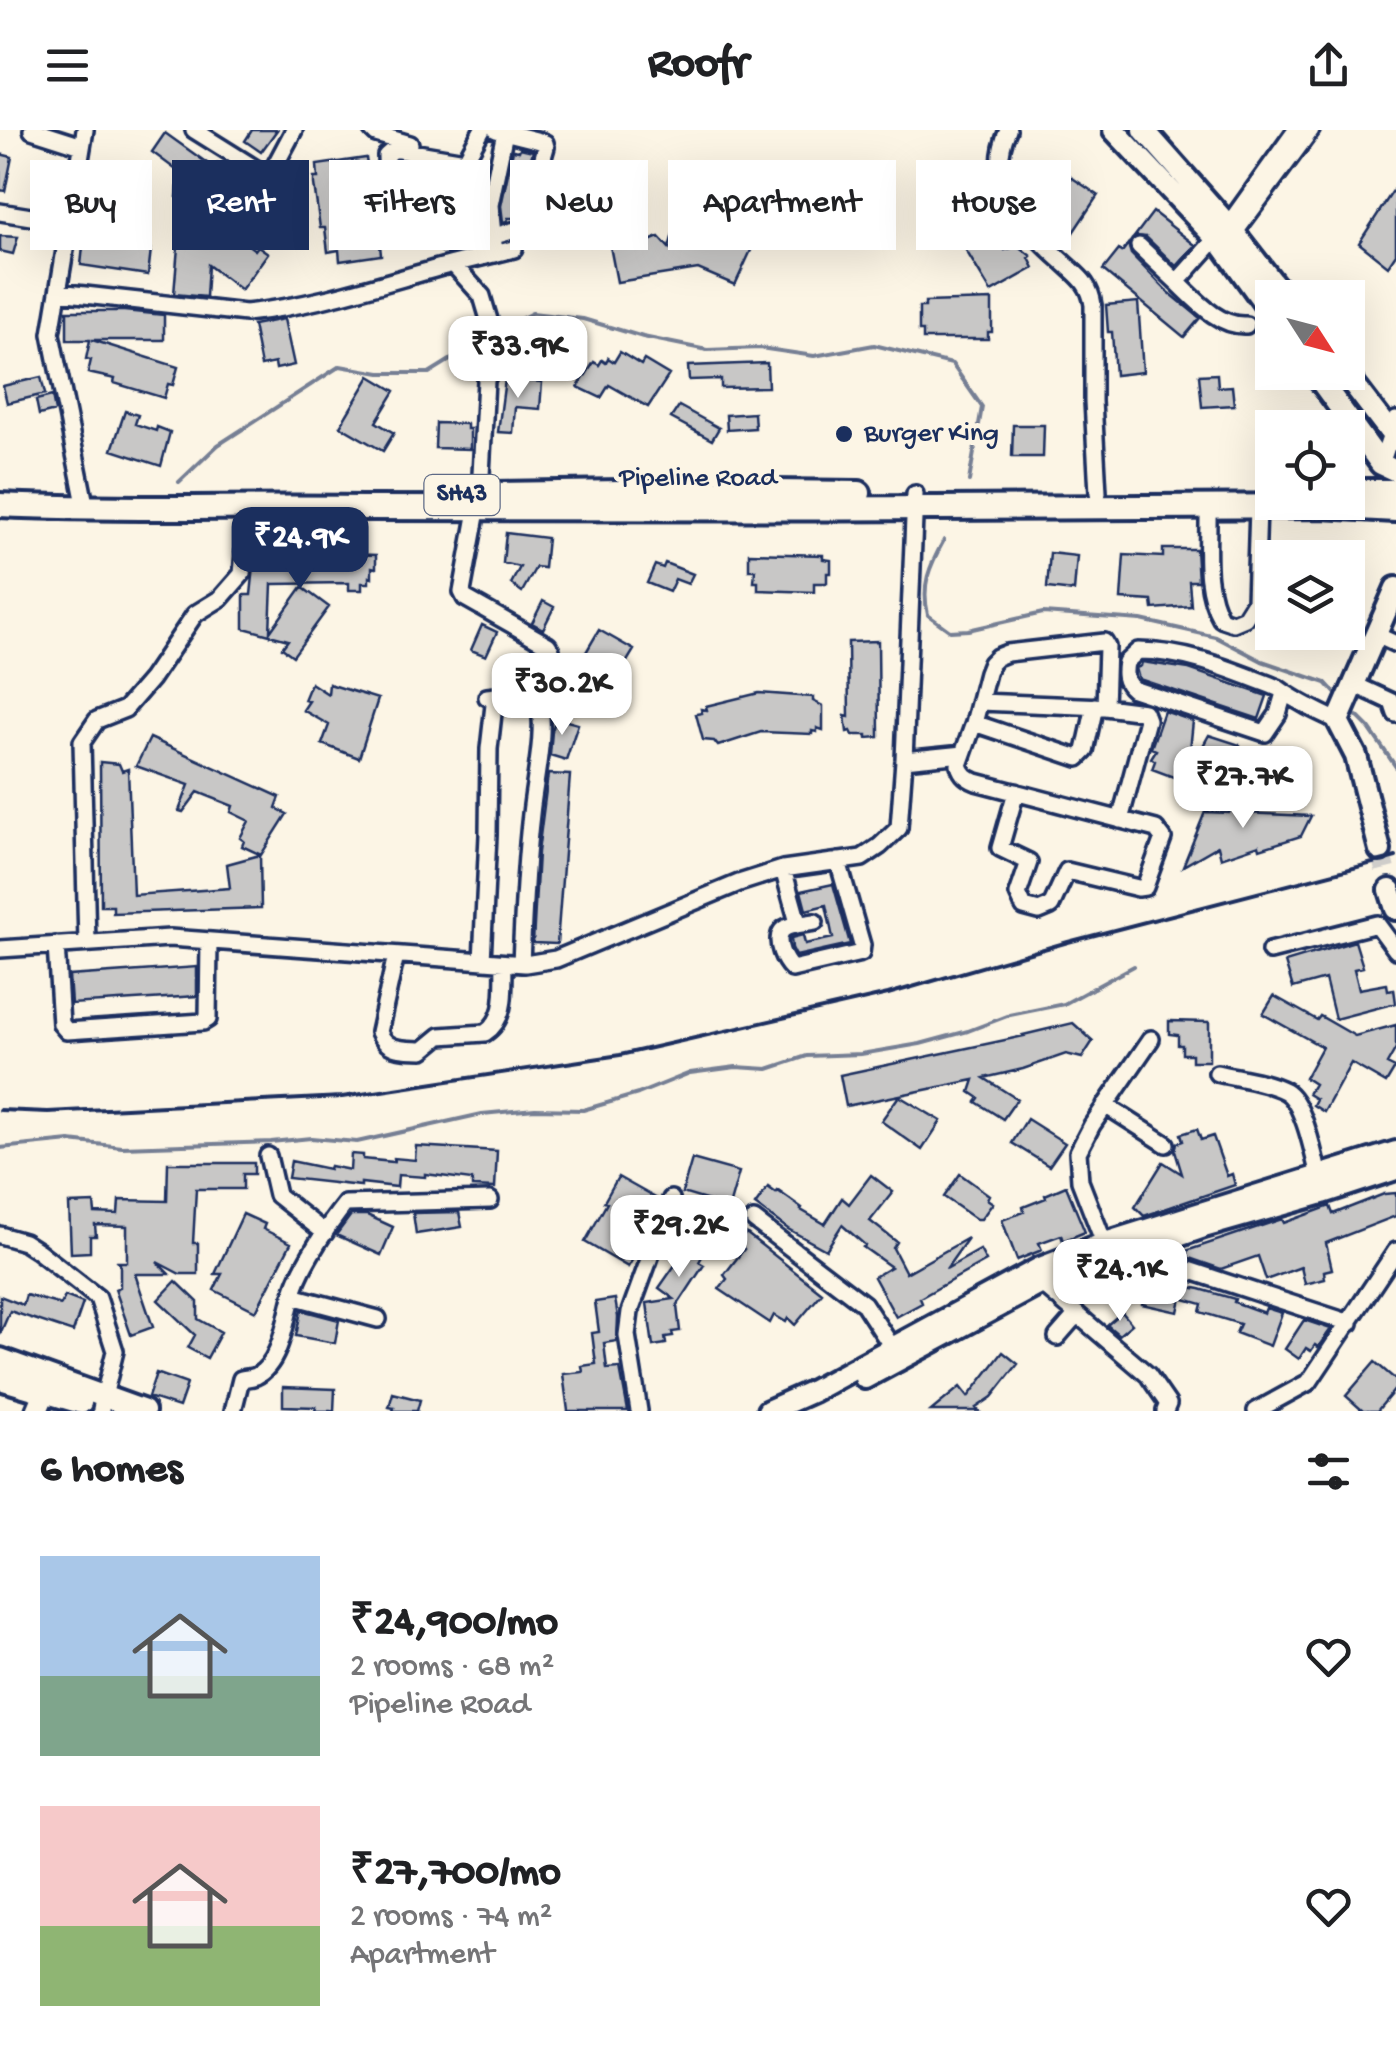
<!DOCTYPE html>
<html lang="en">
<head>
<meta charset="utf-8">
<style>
	:root { --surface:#fff; --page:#f2f2f2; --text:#202124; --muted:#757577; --accent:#1b2f5e }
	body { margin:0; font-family:"Gochi Hand",sans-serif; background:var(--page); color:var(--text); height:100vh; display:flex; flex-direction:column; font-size:38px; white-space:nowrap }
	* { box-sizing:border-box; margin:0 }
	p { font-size:32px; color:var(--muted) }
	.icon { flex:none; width:55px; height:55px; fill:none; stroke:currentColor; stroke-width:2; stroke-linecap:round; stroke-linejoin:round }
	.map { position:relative; height:1281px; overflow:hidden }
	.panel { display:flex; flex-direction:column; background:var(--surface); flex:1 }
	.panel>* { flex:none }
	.banner { position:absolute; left:30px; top:30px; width:1338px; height:90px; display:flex; gap:20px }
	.needle { width:65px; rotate:126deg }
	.buttons { position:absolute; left:1255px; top:150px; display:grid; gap:20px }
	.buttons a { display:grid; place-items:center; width:110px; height:110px; border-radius:0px; background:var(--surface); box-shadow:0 10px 40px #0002; font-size:50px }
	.price { position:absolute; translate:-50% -85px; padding:0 22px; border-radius:20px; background:#fff; color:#222; font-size:32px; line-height:65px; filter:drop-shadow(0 2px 5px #0008) }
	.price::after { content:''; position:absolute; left:50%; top:60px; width:30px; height:22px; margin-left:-15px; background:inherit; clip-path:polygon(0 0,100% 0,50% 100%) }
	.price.current { background:var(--accent); color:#fff }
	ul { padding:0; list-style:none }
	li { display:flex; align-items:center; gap:30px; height:250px; padding:0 40px }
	li span { display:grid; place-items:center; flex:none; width:280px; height:200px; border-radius:0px; color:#555 }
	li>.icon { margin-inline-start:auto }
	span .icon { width:120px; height:120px; fill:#fffc; stroke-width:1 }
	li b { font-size:42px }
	h2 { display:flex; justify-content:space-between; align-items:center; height:120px; padding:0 40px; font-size:42px }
	.chip { padding:0 35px; border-radius:0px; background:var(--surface); box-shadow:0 10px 40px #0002; font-size:35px; line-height:90px }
	.chip.current { background:var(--accent); color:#fff }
	header { display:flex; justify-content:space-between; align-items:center; height:130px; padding:0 40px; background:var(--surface); font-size:45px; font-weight:800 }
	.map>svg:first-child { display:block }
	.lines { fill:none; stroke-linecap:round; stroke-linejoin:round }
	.stream { stroke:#767f94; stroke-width:4 }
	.building { fill:#c8c7c6; stroke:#1b2f5e; stroke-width:2.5 }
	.secondary-tunnel { stroke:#cfcdca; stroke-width:20; stroke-dasharray:20 10; stroke-linecap:butt }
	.street-casing { stroke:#1b2f5e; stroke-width:22 }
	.secondary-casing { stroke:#1b2f5e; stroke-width:28 }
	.primary-casing { stroke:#1b2f5e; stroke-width:30 }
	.street { stroke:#fcf5e5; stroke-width:15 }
	.secondary { stroke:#fcf5e5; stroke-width:20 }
	.primary { stroke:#fcf5e5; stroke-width:22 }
	.rail { stroke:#1b2f5e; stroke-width:4 }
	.poi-dot { fill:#1b2f5e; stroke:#fcf5e5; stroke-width:4 }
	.labels { text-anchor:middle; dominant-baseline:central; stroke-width:10; stroke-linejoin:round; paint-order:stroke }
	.shield { fill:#fcf5e5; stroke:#5e6a86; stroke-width:2.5 }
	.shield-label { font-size:25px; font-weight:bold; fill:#1b2f5e }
	.poi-label { font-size:28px; fill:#1b2f5e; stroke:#fcf5e5; text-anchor:start }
	.street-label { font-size:28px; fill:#1b2f5e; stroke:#fcf5e5 }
</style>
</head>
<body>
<header><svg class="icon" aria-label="menu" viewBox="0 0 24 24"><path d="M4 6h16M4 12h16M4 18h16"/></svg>Roofr<svg class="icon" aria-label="share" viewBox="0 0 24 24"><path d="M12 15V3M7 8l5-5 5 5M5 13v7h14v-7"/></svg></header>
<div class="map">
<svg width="1396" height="1281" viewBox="0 0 1396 1281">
	<rect width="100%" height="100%" fill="#fcf5e5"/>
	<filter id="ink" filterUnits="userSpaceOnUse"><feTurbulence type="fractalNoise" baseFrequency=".01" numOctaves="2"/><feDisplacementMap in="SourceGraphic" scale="20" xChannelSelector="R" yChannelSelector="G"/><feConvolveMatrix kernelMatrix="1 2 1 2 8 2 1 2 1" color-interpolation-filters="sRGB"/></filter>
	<g filter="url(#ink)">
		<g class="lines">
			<!-- stream -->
			<path class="stream" d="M497 201 532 183 583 189 643 207 707 220 760 218 814 226 874 215 952 234 982 277 969 351
				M179 352 218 315 340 236 380 243H429L489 206
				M944 410C929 437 921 455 928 485L950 501 968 500 1043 483 1141 490 1216 507 1262 531 1326 553 1336 564
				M1357 586 1369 598 1396 637
				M0 1018 70 1011 122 1017 271 1012 311 1008 357 1012 482 984 535 979 583 980 638 964 690 943 736 937 768 939 807 926 861 924 920 914 968 901 1010 885 1064 874 1134 836"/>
		</g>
		<!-- building -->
		<path class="building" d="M252 0H277L261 22 245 11Z
			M165 3 214 38 218 33 241 48 229 67 207 53 205 71 177 67 179 42 152 22Z
			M520 18 533 21 514 88H508L507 91 503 92 501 76 513 20 519 21Z
			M0 24 12 27 5 61 0 60Z
			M366 28 370 57 345 61 350 94 373 91 374 98 381 97 383 115H380L381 125 340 131 339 120 328 122 325 98H320L314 54V48H318L317 35Z
			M1047 31 1098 65 1066 113 1045 99 1022 69Z
			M966 48 990 91 992 90 1005 120 1018 116 1031 126 1029 128 1034 138 991 162 932 64 951 52 952 55Z
			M277 56 302 74 283 101 258 83Z
			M1396 56V124L1388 136 1359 113Z
			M435 64 447 67 450 73 459 80 480 84 481 98 464 103 432 94 420 85 422 78 430 81Z
			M1153 82 1195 115 1176 136 1146 107 1135 106Z
			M86 89 113 92 111 115 151 119 148 145 81 135Z
			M714 101 715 106 725 103 726 107 735 104 736 109 750 106 753 116 735 155 698 139 617 152 610 116 641 111 642 114 659 107 669 118 673 104 684 103 685 108Z
			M232 103 255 120 258 116 268 123 241 160 208 135 206 167 174 164 179 105 227 109Z
			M0 106 18 107 13 124 0 121Z
			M1128 114 1131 124 1166 160 1200 188 1184 207 1103 140 1119 120 1122 122Z
			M992 170V202H988V209H923V201H919V177H925V172Z
			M1138 172 1143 242 1115 245 1112 202H1108L1106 175Z
			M67 181H124L164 185V210H92L178 237 173 255 168 254 164 268 114 253 115 249 88 243 91 230 86 229 90 210H67Z
			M284 189 294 235 276 239 275 233 261 236 253 195Z
			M620 222 641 235 644 230 669 245 648 277 609 255 601 268 578 257 594 232 599 235 602 230 606 233 608 228 614 232Z
			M767 233 768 257 721 258V249L689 250 688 236Z
			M1217 244 1218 257 1232 256 1234 275 1202 277 1199 245Z
			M370 246 395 261 376 292 394 303 383 321 340 296Z
			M41 247 45 264 7 273 3 256Z
			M505 249 542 252 540 279 515 277 513 303 498 302Z
			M52 266 55 281 39 285 36 270Z
			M679 276 719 298 712 310 671 288Z
			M125 281 138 285 135 294 156 301 157 297 170 302 161 336 112 320Z
			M754 283 755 298 727 300 726 285Z
			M436 293 467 294V299H470V319L435 318Z
			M1013 295H1044L1043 327H1012Z
			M506 403 547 408 544 438 536 437 522 462 511 454 520 437 503 433Z
			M1163 419H1196L1198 451H1189L1191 476 1153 479 1152 471 1121 469 1124 425 1163 427Z
			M749 423 823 425V429L831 430V443H827V453H814V462L758 460V452H754L755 440H749Z
			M1050 423 1077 426 1074 461 1047 458Z
			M349 424 376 425V438L372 437V448L369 447V453H362V460H349V453L272 454 270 502 302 457 329 477 293 526 282 518 288 510 244 498V465H251L255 427H349Z
			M665 433 693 444 688 454 675 449 669 462 647 453 655 435 663 438Z
			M543 471 554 477 543 499 532 493Z
			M482 495 497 502 486 526 471 520Z
			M599 500 634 520 602 573 568 553Z
			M878 511 879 607 867 608V605H853L851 601 847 602 845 586 849 587 848 512Z
			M1142 532 1189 539 1267 566 1259 589 1139 549 1136 538 1141 536Z
			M311 553 328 564 329 554 378 569 359 628 322 614 329 595 303 580 309 571 304 570Z
			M759 563 813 567V571L823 576V600L817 598V602L812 601V604L761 602 718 616 714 611 703 610 696 584 702 583 701 579 707 580 706 576Z
			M1164 581 1193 591 1187 649 1176 645V648L1152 639 1155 631 1151 628 1156 620 1151 618Z
			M556 588 578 594 566 630 550 625 552 601Z
			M1209 605 1240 615 1232 651 1217 650 1218 648 1192 636Z
			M150 608 280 667 276 678 287 684 261 725 242 716 244 711 240 708 249 691 231 682 233 676 198 662 183 682 179 681 189 655 136 636Z
			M100 632 119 634 122 641 128 639 133 765 230 758 227 734 260 725 261 778 113 783V776H101Z
			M548 644 570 645 557 814 533 813 538 722Z
			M1233 669 1246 671 1245 683 1311 686 1301 706 1260 719 1259 715 1221 728 1218 716 1183 736 1205 682 1229 683Z
			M833 754 850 814 796 826 792 818 791 808 803 805 805 814 833 808 826 775 806 780 801 761Z
			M1355 811 1363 837 1354 839 1359 859 1387 854 1388 860 1394 859 1396 873 1335 889 1325 849 1293 858 1285 832Z
			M197 837V866L71 874 69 846Z
			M1274 866 1317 890 1320 886 1355 906 1396 895V918L1387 934 1395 938 1386 953 1351 933 1324 982 1313 975 1316 969 1308 964 1314 954 1305 948 1322 917 1263 884Z
			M1169 891 1209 892V931H1192V924H1182V915H1178V905L1169 904Z
			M1073 893 1093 911 1082 928 1066 924 1023 939 984 948 1017 969 1003 989 976 972 979 968 970 962 974 950 846 976 840 945 1024 906 1023 905Z
			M899 966 941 991 922 1020 881 991Z
			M1027 989 1065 1013 1049 1036 1012 1013Z
			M1197 999 1201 1010 1213 1006 1227 1046 1232 1044 1235 1055 1144 1086 1135 1077 1163 1032 1182 1044 1175 1021 1177 1013 1183 1011 1181 1004Z
			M416 1016 497 1021 495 1058 472 1057V1050L425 1044V1047L398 1045 397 1057 361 1053V1056L288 1048 291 1031 329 1039 330 1036 350 1040 351 1024 363 1025V1029L394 1032V1028L415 1030Z
			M692 1029 739 1042 729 1077 682 1063Z
			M168 1033H254V1044H243V1059H196L193 1113H198V1144H180L157 1132 169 1144H135L153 1197 131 1205 115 1159 120 1157V1134L118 1132H127V1096L95 1095 96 1106H90V1122L71 1123 69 1074 94 1073 95 1083 118 1084 119 1070 167 1071Z
			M960 1044 989 1065 987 1069 993 1073 981 1089H976L944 1067Z
			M871 1045 893 1062 870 1091 897 1112 893 1118 906 1143 968 1108 946 1139 980 1120 986 1131 920 1168 922 1173 896 1187 874 1147 891 1137 863 1117 865 1115 842 1095 826 1120 788 1099 755 1075 768 1057 776 1063 778 1061 802 1078 801 1080 825 1094 842 1068 849 1074Z
			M618 1047 659 1070 652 1089 641 1108 644 1110 628 1137 585 1112 607 1073 604 1072Z
			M1066 1056 1085 1102 1063 1111 1061 1105 1039 1113 1042 1120 1017 1130 1002 1090 1024 1082 1023 1077 1046 1068 1045 1065Z
			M1396 1063V1086L1326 1113 1332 1139 1324 1141 1325 1149 1305 1154 1301 1137 1266 1150 1258 1126 1221 1139 1189 1128 1186 1121 1282 1089 1284 1093 1330 1076 1333 1084 1384 1064Z
			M459 1082 462 1097 416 1104 413 1083Z
			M243 1084 265 1094 263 1099 291 1113 256 1181 214 1160 222 1144H215Z
			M351 1085H367L393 1097 381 1125 336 1105Z
			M692 1089 701 1094 703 1091 717 1099 699 1132 704 1135 677 1176 680 1201 672 1202 673 1206 665 1207 666 1214 653 1216 647 1173 674 1169 659 1158 680 1128 672 1124Z
			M746 1103 822 1163 795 1195 788 1188 786 1192 774 1185 770 1193 719 1159 727 1149 724 1145 744 1119 738 1113Z
			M1147 1150 1200 1159 1235 1169 1234 1172 1264 1183 1266 1178 1282 1183 1270 1216 1236 1203 1240 1194 1200 1182 1202 1174 1181 1168 1178 1182 1142 1174Z
			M176 1151 198 1172V1189L221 1202 207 1228 188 1218 195 1205 158 1170Z
			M26 1165 61 1175 65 1166 83 1173 73 1202 10 1181 0 1204V1166L23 1175Z
			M615 1169 618 1187 617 1211 604 1213 607 1239 620 1238 628 1281H568L563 1244 583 1242 582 1236 596 1234 592 1203 599 1202 595 1172Z
			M301 1180 339 1190 335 1213 296 1206Z
			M1122 1182 1132 1194 1119 1205 1107 1195Z
			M1304 1190 1331 1199 1318 1217 1315 1215 1311 1221 1306 1218 1299 1229 1285 1219Z
			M1003 1222 1018 1234 992 1267 976 1278 979 1281H931L960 1257 968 1267Z
			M1375 1232 1396 1250V1258L1377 1281H1363L1346 1266Z
			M156 1243 187 1254 179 1277 148 1267Z
			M283 1257 335 1259 334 1281H315L316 1277 283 1276Z
			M393 1263 420 1270 417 1281H393L394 1278 389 1277Z"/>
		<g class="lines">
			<!-- secondary-tunnel -->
			<path class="secondary-tunnel" d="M1380 720 1390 760"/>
			<!-- street casing -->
			<g class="street-casing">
				<path id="street" d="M32 0 82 16
					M194 0 269 47 294 0
					M372 0 376 4 410 14
					M482 0 465 31 394 19 386 26 387 57 391 71 400 85 427 104 446 113 459 116 519 99 524 95 546 17 545 13 540 11 496 0
					M1008 0C983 55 1024 98 1063 132 1078 146 1090 153 1093 175V271L1098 363
					M465 31 458 65 462 69 490 75
					M0 82 69 93
					M1230 109 1311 0
					M1139 116 1177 152 1228 95 1296 0
					M495 124 490 75 505 2
					M453 134 514 119
					M1177 152C1196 170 1219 197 1246 195
					M58 162 246 183C316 176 385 152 453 134L482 166 497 217 496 230 486 250 480 364 462 462 465 468 548 515 551 520 539 566 515 564 487 567
					M1381 334 1396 290
					M84 369 51 204 85 0
					M1208 377C1209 413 1202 457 1221 489L1233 493 1245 488 1255 472 1258 377
					M1374 504 1396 514
					M1353 554 1392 572 1396 584
					M1284 563 1278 584 1265 603 1133 559C1124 552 1124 543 1126 532L1138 521C1188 521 1232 540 1278 558 1297 572 1316 581 1338 591
					M980 572 1105 577 1144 582 1147 590 1120 690
					M974 593 1078 628 1085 621 1095 576
					M904 630 963 624
					M1016 662 1000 718 1029 732 1018 764 1024 777 1039 781 1051 776 1067 741 1138 758 1145 757 1163 708 1156 699 976 652C967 648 962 645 959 635L974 593 987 543 991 533 997 527 1007 523 1104 512 1107 517 1105 577
					M783 739 797 789 795 795C790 796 784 797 781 802 775 813 784 831 792 839L861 823 862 815 838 731
					M795 795 815 792
					M87 813 82 612 97 590 125 579 151 549 195 484 221 468 242 444 248 377
					M56 815 61 894 67 901 203 892 208 889 209 811
					M0 819 170 808 525 834 556 829 739 753 783 739 862 728 880 716 899 698 904 630 915 364
					M1270 821 1377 794 1396 820
					M396 825 379 902C387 922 405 919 423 920L440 906 485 903C508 888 503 858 504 833
					M482 831 488 705 489 619 495 566
					M521 834C523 784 525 734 531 684 535 645 546 606 539 566
					M1217 943C1238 948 1266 951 1285 961 1305 972 1315 1032 1321 1055
					M1105 975 1166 1014
					M268 1026 277 1065 325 1103
					M754 1090 864 1174 892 1217 898 1221
					M0 1105 24 1112 38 1121 98 1168 115 1221 101 1279
					M1130 1121 1350 1193
					M1108 1123 1080 1051 1078 1022 1092 995 1151 909
					M1036 1149 1148 1245 1168 1274 1165 1281
					M292 1166 378 1189
					M1057 1207 1077 1184
					M233 1281 241 1249C246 1248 251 1248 256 1246 284 1232 286 1180 296 1154 305 1130 329 1094 345 1074L490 1070
					M639 1281 627 1205 630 1182 671 1069
					M1256 1281 1309 1252 1396 1121"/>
			</g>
			<!-- secondary casing -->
			<g class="secondary-casing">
				<path id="secondary" d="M1114 0 1223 116 1272 184
					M1144 0 1228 95 1285 168
					M1314 242 1381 334 1396 341
					M1344 242 1396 310
					M1380 720 1356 626 1338 591 1396 458
					M1390 760 1396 779
					M0 1229 144 1281
					M865 1248 1042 1153 1204 1097 1323 1063 1396 1039
					M0 1249 81 1273
					M37 1281 50 1250
					M768 1281 813 1261 1040 1138 1105 1113 1396 1022"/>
			</g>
			<!-- primary casing -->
			<g class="primary-casing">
				<path id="primary" d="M1348 361H1396
					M496 364 684 361 859 363
					M0 375C121 381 241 376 362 378 682 380 1001 378 1321 376L1396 380"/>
			</g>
			<!-- street -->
			<use href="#street" class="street"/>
			<!-- secondary -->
			<use href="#secondary" class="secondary"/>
			<!-- primary -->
			<use href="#primary" class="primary"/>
			<!-- rail -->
			<path class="rail" d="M0 980 48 982 342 967 620 925 888 864 1068 812 1396 727"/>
		</g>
	</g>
	<!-- markers -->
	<circle class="poi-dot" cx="844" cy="304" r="10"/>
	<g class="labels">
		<!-- shield labels -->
		<rect class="shield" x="424.5" y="345" width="75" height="40" rx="8"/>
		<g class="shield-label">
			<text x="462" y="365">SH43</text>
		</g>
		<!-- poi labels -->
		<g class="poi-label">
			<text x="864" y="304">Burger King</text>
		</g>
		<!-- street labels -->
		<g class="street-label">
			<text x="698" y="349">Pipeline Road</text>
		</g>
	</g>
</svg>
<div class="buttons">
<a><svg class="needle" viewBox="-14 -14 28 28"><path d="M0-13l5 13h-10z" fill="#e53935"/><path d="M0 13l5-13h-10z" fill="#757577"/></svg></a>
<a><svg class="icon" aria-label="locate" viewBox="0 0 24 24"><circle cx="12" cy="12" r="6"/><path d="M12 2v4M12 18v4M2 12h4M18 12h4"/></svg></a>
<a><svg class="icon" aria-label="layers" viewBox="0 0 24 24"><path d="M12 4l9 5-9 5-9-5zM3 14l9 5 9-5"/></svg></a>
</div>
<b class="price" style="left:518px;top:271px">₹33.9K</b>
<b class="price current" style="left:300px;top:462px">₹24.9K</b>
<b class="price" style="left:562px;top:608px">₹30.2K</b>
<b class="price" style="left:1243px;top:701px">₹27.7K</b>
<b class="price" style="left:679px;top:1150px">₹29.2K</b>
<b class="price" style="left:1120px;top:1194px">₹24.1K</b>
<div class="banner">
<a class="chip">Buy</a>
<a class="chip current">Rent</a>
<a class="chip">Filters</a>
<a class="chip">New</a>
<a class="chip">Apartment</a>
<a class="chip">House</a>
</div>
</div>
<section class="panel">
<h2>6 homes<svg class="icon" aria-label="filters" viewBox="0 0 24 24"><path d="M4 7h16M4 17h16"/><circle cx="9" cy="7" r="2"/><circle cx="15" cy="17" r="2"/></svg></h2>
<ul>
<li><span style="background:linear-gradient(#a9c7e8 60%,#7fa58c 0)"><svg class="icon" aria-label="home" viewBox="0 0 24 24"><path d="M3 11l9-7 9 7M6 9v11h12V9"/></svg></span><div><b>₹24,900/mo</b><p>2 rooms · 68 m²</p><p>Pipeline Road</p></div><svg class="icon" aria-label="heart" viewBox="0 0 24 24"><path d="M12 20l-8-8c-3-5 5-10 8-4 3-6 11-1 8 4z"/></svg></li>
<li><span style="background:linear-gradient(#f6c9c9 60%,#8fb573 0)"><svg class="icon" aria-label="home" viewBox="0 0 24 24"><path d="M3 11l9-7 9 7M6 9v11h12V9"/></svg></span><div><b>₹27,700/mo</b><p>2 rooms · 74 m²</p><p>Apartment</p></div><svg class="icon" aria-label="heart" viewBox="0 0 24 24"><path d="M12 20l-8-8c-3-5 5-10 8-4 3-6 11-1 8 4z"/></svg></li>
</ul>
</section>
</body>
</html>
